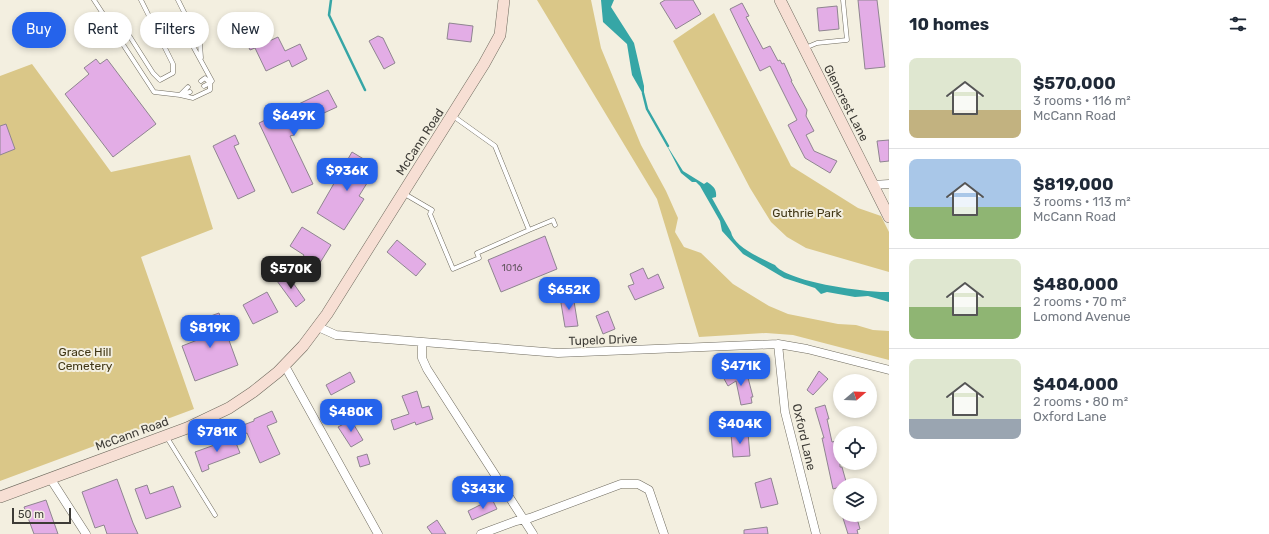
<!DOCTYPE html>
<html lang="en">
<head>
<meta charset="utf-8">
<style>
	:root { --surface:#fff; --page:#f6f6f7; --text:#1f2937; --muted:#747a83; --line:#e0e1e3; --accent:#2563eb }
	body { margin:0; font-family:Rubik,sans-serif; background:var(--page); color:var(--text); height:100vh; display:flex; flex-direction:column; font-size:15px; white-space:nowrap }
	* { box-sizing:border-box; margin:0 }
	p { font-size:13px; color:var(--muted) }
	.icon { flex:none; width:22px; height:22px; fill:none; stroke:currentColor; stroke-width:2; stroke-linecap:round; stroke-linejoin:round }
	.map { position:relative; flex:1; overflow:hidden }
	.panel { display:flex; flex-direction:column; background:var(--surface); width:380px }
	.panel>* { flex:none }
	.banner { position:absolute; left:12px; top:12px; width:380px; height:36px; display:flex; gap:8px }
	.needle { width:26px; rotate:71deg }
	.fabs { position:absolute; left:833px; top:374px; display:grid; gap:8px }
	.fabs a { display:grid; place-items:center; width:44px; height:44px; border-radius:50%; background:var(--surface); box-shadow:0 2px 6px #0003; font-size:20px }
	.scale { position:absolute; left:12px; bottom:10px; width:59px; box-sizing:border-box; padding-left:4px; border:2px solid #3d3b36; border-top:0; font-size:11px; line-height:14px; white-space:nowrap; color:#3d3b36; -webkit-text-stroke:3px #f3efe0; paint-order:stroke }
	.price { position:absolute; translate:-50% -34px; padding:0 9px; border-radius:8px; background:var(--accent); color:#fff; font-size:13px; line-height:26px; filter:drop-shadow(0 1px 2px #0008) }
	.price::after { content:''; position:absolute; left:50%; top:24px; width:12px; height:9px; margin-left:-6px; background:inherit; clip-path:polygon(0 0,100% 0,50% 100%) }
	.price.on { background:#222; color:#fff }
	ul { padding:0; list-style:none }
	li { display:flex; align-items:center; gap:12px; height:100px; padding:0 20px }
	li+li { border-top:1px solid var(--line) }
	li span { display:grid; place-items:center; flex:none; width:112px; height:80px; border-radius:8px; color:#555 }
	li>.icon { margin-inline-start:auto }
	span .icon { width:48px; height:48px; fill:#fffc; stroke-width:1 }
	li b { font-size:17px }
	h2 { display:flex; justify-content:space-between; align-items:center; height:48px; padding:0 20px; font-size:17px }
	.tag { padding:0 14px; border-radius:18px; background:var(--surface); box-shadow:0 2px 6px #0003; font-size:14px; line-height:36px }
	.tag.on { background:var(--accent); color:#fff }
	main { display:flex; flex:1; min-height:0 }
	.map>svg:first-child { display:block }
	.green { fill:#dac788 }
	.water { fill:#36a6a6 }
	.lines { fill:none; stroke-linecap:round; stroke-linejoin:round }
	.stream { stroke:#36a6a6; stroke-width:2.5 }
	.building { fill:#e3ade6; stroke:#8f8590 }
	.lane-casing { stroke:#6f6b5f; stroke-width:5 }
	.street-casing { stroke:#6f6b5f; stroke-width:9 }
	.secondary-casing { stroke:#6f6b5f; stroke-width:12 }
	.lane { stroke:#fff; stroke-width:4 }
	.street { stroke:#fff; stroke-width:8 }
	.secondary { stroke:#f7dfd4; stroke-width:11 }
	.labels { text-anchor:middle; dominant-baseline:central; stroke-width:4; stroke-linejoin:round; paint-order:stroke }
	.number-label { font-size:10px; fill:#665862 }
	.street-label { font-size:12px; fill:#3d3b36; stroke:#f3efe0 }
	.park-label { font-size:12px; fill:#413716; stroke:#f3efe0 }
</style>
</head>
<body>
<main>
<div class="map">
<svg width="889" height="534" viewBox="0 0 889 534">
	<rect width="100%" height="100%" fill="#f3efe0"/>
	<!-- green -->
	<path class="green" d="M537 0H591L601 48 641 145 666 191 678 218 675 232 684 247 701 253 733 284 769 306 788 314 838 324 856 325 873 330 889 331V360L793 335 766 333 699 337 657 199Z
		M714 13 791 166 858 208 881 216 889 232V272L806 248 787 237 771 222 750 188 673 41Z
		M32 64 111 172 190 155 213 229 141 257 194 409 0 481V76Z"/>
	<!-- water -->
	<path class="water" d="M601 0H614L611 7 634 43 644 86V96L632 75 627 44 603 22Z
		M666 144 683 171 704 184 707 182C713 186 717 189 716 197L712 198 731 232C733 246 762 259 775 265 787 282 868 293 889 292V302L868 296 855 297 827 292 821 294 815 288 784 278 743 254 722 231 720 221 700 186 696 182H692L681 173Z"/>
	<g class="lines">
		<!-- stream -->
		<path class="stream" d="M331 0 329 15 365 90
			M643 93 647 109 668 146"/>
	</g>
	<!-- building -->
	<path class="building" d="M665 0H693L701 14 676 29 660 3Z
		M858 0H877L885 67 865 69Z
		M742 3 749 16 746 17 763 49 770 46 778 61 780 60 782 64 784 63 792 81H791L807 110 806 116 814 131 806 135 814 151 837 161 830 173 805 158 788 125 797 120 770 66 760 71 730 9Z
		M837 6 839 29 819 31 817 8Z
		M449 23 473 26 471 42 447 39Z
		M258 28 265 43 278 37 285 51 300 44 307 59 292 67 289 60 266 71 255 48 250 50 243 35Z
		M378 36 383 38 395 63 384 69 369 41Z
		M96 59 100 64 107 59 156 124 113 157 65 94 89 74 84 68Z
		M328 90 337 107 291 128 294 135 290 136 313 184 292 193 259 123Z
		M6 124 15 149 0 155V126Z
		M235 135 239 144 234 146 255 191 238 199 213 146Z
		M889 140V161L880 162 877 141Z
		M352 152 377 167 359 196 364 199 344 230 317 213Z
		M302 227 331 245 315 271 300 261 304 255 290 246Z
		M545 236 557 269 501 292 488 260Z
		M397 240 426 264 416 276 387 252Z
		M643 268 648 279 658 274 664 288 635 300 628 286 634 284 630 274Z
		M287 274 305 300 296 307 277 281Z
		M267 292 278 312 253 324 243 305Z
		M573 295 578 326 565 327 560 297Z
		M608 311 615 329 603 334 596 316Z
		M219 313 238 365 195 381 182 346 200 339 194 322Z
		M734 371 736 376 747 374 753 397H751L752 403 741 405 736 381 728 386 723 377Z
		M819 371 828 379 813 395 807 390Z
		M350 372 355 382 331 395 326 385Z
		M417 391 422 408 429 406 433 419 416 425 415 422 394 430 391 420 409 414 402 396Z
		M825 405 829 419H827L832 442 840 440V467H842L847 485H840V487L833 489 822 438H824L815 408Z
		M272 411 277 422 267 426 280 454 260 463 247 433 241 435 238 427 254 421V419Z
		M351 420 363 440 351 447 338 427Z
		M748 433 750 456 733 457 731 434Z
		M234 438 240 453 208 465 209 469 202 472 195 452Z
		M367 454 370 464 360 467 357 457Z
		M771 478 778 504 761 508 755 483Z
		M117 479 133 523 138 534H107L104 525 95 528 82 492Z
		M147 485 150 494 173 486 181 507 146 519 135 489Z
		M492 499 497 509 472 520 468 511Z
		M46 500 58 534H34L24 507Z
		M842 515H856L860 529 857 530 858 534H848Z
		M437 520 446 534H432L427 527Z
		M767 527 768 534H744V530Z"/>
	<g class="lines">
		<!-- lane casing -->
		<g class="lane-casing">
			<path id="lane" d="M94 0 154 92 180 95 188 87
				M178 0 200 44 201 58
				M107 19 125 29 153 73 160 80 173 73V64L141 0
				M805 48 817 43 847 40 843 0
				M201 81 205 78 210 83
				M204 86 210 83
				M183 94 190 92
				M180 95 193 98 210 90V83L212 81 194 48
				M403 193 432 210 430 214 453 269 479 258 477 253 529 230 495 146 453 116
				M529 230 553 220 555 225
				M166 436 215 515"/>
		</g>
		<!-- street casing -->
		<g class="street-casing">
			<path id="street" d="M873 185 889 184
				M318 327 336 335 558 353 778 344 807 349 889 370
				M422 342V358L427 369 533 534
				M778 344 785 412 816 534
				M285 366 378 534
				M50 478 86 534
				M481 534 516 521 530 518 621 484H638L649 490 664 534"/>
		</g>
		<!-- secondary casing -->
		<g class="secondary-casing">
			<path id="secondary" d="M780 0 889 217
				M0 497 187 428 229 408 253 392 278 372 303 346 327 314 484 64 500 35 504 0"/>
		</g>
		<!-- lane -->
		<use href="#lane" class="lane"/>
		<!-- street -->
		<use href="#street" class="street"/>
		<!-- secondary -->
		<use href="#secondary" class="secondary"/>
	</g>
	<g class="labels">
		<!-- number labels -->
		<g class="number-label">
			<text x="512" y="268">1016</text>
		</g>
		<!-- street labels -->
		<g class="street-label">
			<text transform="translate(846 103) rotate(63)">Glencrest Lane</text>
			<text transform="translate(420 142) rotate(-57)">McCann Road</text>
			<text transform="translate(603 340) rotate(-2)">Tupelo Drive</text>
			<text transform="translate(132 434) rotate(-20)">McCann Road</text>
			<text transform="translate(804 437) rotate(77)">Oxford Lane</text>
		</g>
		<!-- park labels -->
		<g class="park-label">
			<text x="807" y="213">Guthrie Park</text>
			<text x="85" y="352">Grace Hill<tspan x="85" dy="14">Cemetery</tspan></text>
		</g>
	</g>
</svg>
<div class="fabs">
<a><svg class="needle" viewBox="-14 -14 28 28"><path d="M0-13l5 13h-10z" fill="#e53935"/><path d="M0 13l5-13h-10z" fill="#747a83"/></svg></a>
<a><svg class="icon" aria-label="locate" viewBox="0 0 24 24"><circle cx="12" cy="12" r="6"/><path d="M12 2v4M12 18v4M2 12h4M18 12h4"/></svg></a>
<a><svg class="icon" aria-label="layers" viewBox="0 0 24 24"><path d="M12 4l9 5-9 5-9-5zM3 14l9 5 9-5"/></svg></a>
</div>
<div class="scale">50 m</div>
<b class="price" style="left:294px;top:137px">$649K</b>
<b class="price" style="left:347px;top:192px">$936K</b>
<b class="price on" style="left:291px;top:290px">$570K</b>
<b class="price" style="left:569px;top:311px">$652K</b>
<b class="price" style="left:210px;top:349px">$819K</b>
<b class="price" style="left:741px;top:387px">$471K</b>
<b class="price" style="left:351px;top:433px">$480K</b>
<b class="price" style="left:740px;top:445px">$404K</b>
<b class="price" style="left:217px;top:453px">$781K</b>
<b class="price" style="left:483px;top:510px">$343K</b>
<div class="banner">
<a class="tag on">Buy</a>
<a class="tag">Rent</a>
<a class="tag">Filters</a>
<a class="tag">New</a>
</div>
</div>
<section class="panel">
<h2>10 homes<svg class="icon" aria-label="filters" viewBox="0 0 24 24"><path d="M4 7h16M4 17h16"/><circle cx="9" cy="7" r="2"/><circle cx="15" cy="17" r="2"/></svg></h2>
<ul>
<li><span style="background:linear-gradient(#dfe7d0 65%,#c2b280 0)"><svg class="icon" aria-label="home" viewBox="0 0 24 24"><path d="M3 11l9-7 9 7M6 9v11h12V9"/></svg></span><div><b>$570,000</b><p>3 rooms · 116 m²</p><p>McCann Road</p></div></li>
<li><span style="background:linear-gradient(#a9c7e8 60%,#8fb573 0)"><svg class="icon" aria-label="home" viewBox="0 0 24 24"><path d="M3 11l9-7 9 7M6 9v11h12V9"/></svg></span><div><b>$819,000</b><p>3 rooms · 113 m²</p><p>McCann Road</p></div></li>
<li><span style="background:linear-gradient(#dfe7d0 60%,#8fb573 0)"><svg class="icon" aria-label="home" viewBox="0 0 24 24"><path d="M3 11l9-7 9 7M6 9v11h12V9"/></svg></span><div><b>$480,000</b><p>2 rooms · 70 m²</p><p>Lomond Avenue</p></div></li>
<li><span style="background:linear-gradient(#dfe7d0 75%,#9aa5b1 0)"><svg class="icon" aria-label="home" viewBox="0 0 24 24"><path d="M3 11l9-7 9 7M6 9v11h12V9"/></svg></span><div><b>$404,000</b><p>2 rooms · 80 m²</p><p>Oxford Lane</p></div></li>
</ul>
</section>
</main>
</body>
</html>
